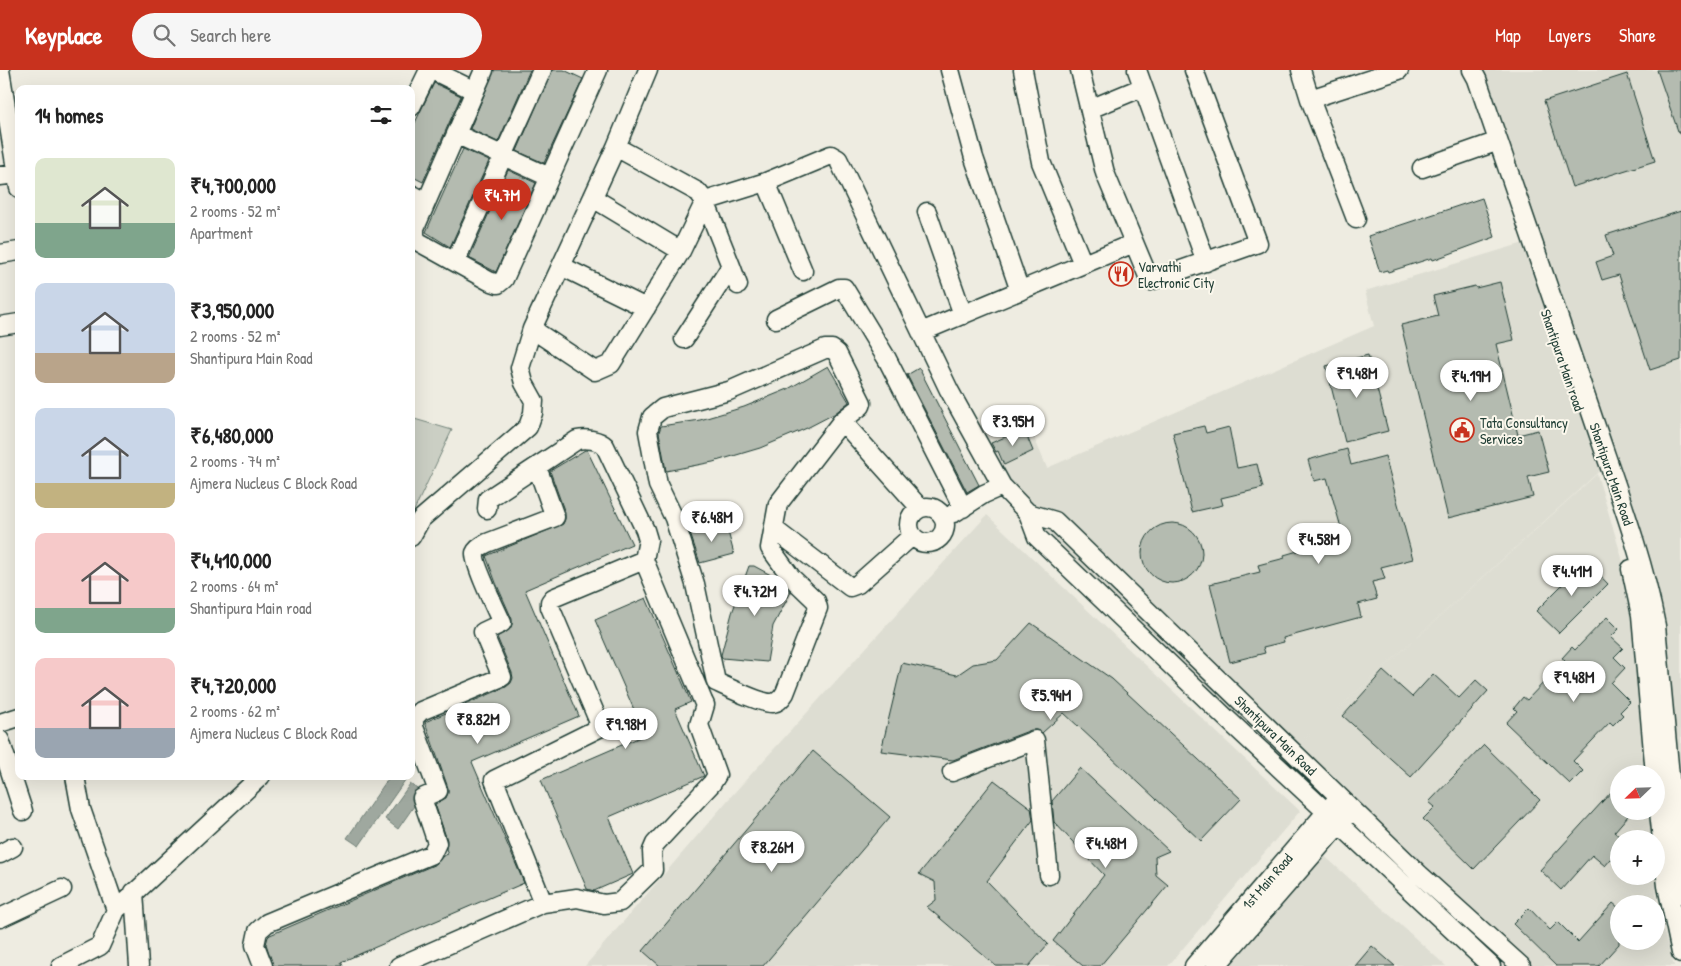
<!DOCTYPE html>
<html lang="en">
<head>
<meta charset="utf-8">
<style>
	:root { --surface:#fff; --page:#f6f6f6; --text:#222; --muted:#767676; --accent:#c8321e }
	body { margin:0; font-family:"Patrick Hand",sans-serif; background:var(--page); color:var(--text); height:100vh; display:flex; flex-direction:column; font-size:19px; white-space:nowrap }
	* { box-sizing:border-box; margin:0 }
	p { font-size:16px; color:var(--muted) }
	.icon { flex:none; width:28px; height:28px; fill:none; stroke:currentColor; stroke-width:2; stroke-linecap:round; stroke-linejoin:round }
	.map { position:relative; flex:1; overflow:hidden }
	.drawer { position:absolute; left:15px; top:15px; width:400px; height:695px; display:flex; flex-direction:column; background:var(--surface); border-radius:10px; box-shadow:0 5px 20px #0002 }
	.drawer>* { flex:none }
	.needle { width:32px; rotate:247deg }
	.tools { position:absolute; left:1610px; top:695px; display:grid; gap:10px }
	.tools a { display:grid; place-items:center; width:55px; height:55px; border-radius:50%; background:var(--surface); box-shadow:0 5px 20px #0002; font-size:25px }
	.price { position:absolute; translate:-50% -42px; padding:0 11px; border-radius:18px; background:#fff; color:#222; font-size:16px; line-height:32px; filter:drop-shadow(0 1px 2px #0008) }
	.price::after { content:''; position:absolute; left:50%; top:30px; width:15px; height:11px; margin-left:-8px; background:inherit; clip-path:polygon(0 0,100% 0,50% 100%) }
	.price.on { background:var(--accent); color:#fff }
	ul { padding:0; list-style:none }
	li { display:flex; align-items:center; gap:15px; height:125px; padding:0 20px }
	li span { display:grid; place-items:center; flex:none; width:140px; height:100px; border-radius:10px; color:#555 }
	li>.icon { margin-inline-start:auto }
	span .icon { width:60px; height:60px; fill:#fffc; stroke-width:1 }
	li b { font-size:21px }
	h2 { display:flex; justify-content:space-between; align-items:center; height:60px; padding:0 20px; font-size:21px }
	header { display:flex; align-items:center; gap:30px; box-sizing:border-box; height:70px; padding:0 25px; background:var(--accent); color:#fff }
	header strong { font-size:24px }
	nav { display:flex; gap:28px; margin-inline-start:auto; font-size:18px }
	.search { width:350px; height:45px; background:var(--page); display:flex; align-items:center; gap:12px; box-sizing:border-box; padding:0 18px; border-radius:28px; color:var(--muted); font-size:19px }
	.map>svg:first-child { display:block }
	.built { fill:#ddddd2; fill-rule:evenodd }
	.green { fill:#cbcfc4; stroke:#75867c }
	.water { fill:#9fa89f; stroke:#6c7d74 }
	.building { fill:#b4bbb0; stroke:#1f3d34 }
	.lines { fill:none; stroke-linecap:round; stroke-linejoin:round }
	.minor-casing { stroke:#1f3d34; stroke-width:21 }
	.minor { stroke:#fbf7ec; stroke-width:18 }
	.labels { text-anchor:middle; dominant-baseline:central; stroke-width:4; stroke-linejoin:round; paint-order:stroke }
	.poi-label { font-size:14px; fill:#1f3d34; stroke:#fbf7ec; text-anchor:start }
	.street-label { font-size:14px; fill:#1f3d34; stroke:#fbf7ec }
</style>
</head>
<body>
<header>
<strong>Keyplace</strong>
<div class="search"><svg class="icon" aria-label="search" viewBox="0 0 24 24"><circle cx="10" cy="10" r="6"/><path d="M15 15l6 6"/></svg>Search here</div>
<nav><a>Map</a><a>Layers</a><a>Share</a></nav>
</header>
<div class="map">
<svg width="1681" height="896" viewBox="0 0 1681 896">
	<rect width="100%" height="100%" fill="#eeece1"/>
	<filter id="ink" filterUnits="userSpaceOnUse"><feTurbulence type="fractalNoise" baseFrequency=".02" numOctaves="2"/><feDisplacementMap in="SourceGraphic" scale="10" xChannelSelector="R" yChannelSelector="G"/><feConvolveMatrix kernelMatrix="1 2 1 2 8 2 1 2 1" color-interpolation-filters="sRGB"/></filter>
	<g filter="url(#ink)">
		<!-- built -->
		<path class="built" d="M1484 0H1681V704L1660 553 1651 510Z
			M1527 172 1605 396 1283 689 1008 436 981 367 1025 346 1047 398 1374 256 1365 221Z
			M1597 404 1622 488 1635 554 1647 704H1619V741H1650L1652 769H1619V806H1655L1658 843 1674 896H1527L1284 688ZM1619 834H1656V871H1619Z
			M987 445 1300 741 1168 896H585L734 723Z
			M1318 780 1446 896H1221Z"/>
		<!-- green -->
		<path class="green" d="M411 348 452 360 411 447Z"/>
		<!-- water -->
		<path class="water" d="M390 706H408L359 776 347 768Z
			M410 714 423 723 398 759 385 749Z"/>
		<!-- building -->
		<path class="building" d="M494 0H530L498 72 470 59Z
			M552 0H564L583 9 544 93 517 81Z
			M1657 0H1681V64H1679Z
			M1627 4 1655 91 1572 117 1544 31Z
			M434 13 461 26 423 112 411 106V61Z
			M463 79 489 91 450 177 426 162Z
			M508 100 536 113 496 202 469 188Z
			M1482 128 1495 167 1433 190 1432 188 1388 202 1387 200 1380 202 1368 166Z
			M1681 141V290L1650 300 1619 205 1602 210 1596 192 1613 186 1606 165Z
			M1500 212 1514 270 1496 274 1518 365 1538 360 1549 402 1528 407 1533 427 1448 448 1401 255 1438 246 1433 226 1475 216 1476 218Z
			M1368 285 1388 361 1345 372 1326 296Z
			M828 296 849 332 834 344 807 358 760 378 713 392 666 401 659 362 661 356 700 350 744 337 788 319Z
			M919 298 979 415 967 422 907 305Z
			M1204 356 1206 363 1229 357 1237 398 1257 394 1263 418 1221 428 1223 435 1192 442 1173 363Z
			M1024 359 1033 381 1004 395 998 381 996 382 991 373Z
			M1347 379 1351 395 1385 386 1413 489 1381 497 1385 509 1372 512 1377 529 1358 534 1361 547 1283 568 1284 572 1263 577 1265 583 1230 592 1210 514 1260 502 1258 495 1285 488 1284 485 1315 476 1317 482 1343 475 1342 473 1345 472 1327 408 1314 411 1308 390Z
			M585 380H587L632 474 525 520 579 646 472 692 524 813 341 892 343 896H273L266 874 268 867 270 865 436 794 443 786 448 784 446 779 447 770 435 734 446 728 448 723V718L425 652 506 617 511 613 513 608 512 603 497 567 510 559 512 554V549L496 513 486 486 563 454 565 449V443L550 401Z
			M1142 483a30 30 0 1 1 60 0a30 30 0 1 1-60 0Z
			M726 454 734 484 700 493 690 463Z
			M1586 491 1608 514 1559 563 1536 541Z
			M749 496H754L780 510 791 522 773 556 767 592 722 588 721 585 732 543Z
			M646 528 691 632 675 639 704 706 609 747 633 804 594 821 587 819 541 710 645 665 595 550Z
			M1607 547 1619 559 1611 567 1623 578 1614 587 1625 598 1611 613 1630 632 1620 642 1623 645 1613 655 1610 652 1573 691 1583 701 1570 714 1506 653 1517 641 1514 638 1523 627 1527 630 1565 590 1562 588 1572 577 1575 580Z
			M1031 553 1112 609 1241 729 1201 771 1064 643 1042 663 1036 660H1031L953 690 881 681 902 593 957 605 973 594 997 590Z
			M1383 601 1412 627 1433 604 1459 628 1476 610 1488 621 1411 707 1343 646Z
			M1484 675 1540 730 1474 799 1423 749 1435 737 1429 732Z
			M813 681 890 747 763 896H660L643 881Z
			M1080 698 1169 781 1155 787 1156 805 1168 815 1100 896H1083L1053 871 1104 805 1054 752 1052 731Z
			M994 710 1031 738 1033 750 987 811 1048 874 1029 896H996L927 837 936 830 935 812 919 804Z
			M1613 720 1619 725V741H1624L1628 746 1614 762 1619 766V796L1611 789 1605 796 1592 785 1561 820 1540 800Z
			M1613 833 1619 838V874L1599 896H1556L1513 854 1529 838 1550 860 1558 852 1578 872Z
			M1372 876 1395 896H1355Z"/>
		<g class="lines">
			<!-- minor casing -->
			<g class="minor-casing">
				<path id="minor" d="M0 0 19 118
					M432 0 475 21
					M484 0 415 158V165L417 171 489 211 498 214 504 209 598 0
					M950 0 974 88 1020 221
					M1023 0 1041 92 1083 194
					M1080 0 1105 103 1150 211 1258 173 1194 0
					M1137 0 1206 192
					M1301 0 1310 29 1399 0
					M1472 0 1477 9C1515 119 1553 229 1590 339 1614 411 1642 482 1656 556L1681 824
					M1310 29 1356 149
					M411 37 429 0
					M1090 39 1143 17
					M456 64 549 107
					M616 77 648 0
					M1422 98 1490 74
					M0 106 16 104
					M766 112 803 201
					M411 124 426 132
					M593 128 681 181
					M927 142 963 245
					M0 184 19 181
					M455 192 542 0
					M561 196 646 238
					M731 196 738 215
					M776 249 839 218H844L887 289 963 438
					M0 256 19 253
					M921 262 1134 173
					M684 269 731 196 705 131 698 122 616 77 532 259 595 301 611 294 681 181 705 131 766 112 831 85 838 89 949 320 1002 416 1028 443 1037 467 1226 648 1491 896
					M825 279H832L837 283 862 333 861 336 842 351 778 434 770 478 791 507 816 531 818 538 785 623C782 628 779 632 773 633 762 634 727 617 716 612L695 514 674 448 658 415 648 361 652 347 663 338 729 321Z
					M842 351 920 438
					M909 455a18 18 0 1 1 36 0a18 18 0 1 1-36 0Z
					M487 439 488 429 577 370C586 368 599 370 605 376L645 460 648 470 644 490 703 631 705 635 699 655 717 705 712 713 655 774 652 781 653 800 620 832 604 834 577 828 543 833
					M954 443 984 424 1002 416
					M1028 443 1055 451 1419 804 1521 896
					M774 459 850 517 858 514 912 466
					M411 467 421 449 528 357 533 343 534 331 524 313 520 298 532 259
					M1631 499 1641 545 1655 704
					M0 653 19 647
					M0 670 23 741
					M952 702 1035 670 1049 805
					M75 706 81 739 116 840
					M1656 714 1667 816 1681 883
					M0 784 13 777
					M134 822 139 896
					M0 848 62 819
					M61 896 100 876 116 840 261 706
					M263 896 255 875 258 861 267 853 432 784 437 773 422 728 438 721 414 657V648L421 641 502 607 483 562 502 553C497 542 473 492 475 483 477 478 483 475 487 473L555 447 537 397
					M399 896 543 833 494 710 601 657 550 537V532L553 528 644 490
					M1194 896 1334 733
					M1216 896 1347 745"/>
			</g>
			<!-- minor -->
			<use href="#minor" class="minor"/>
		</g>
	</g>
	<!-- icons -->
	<defs>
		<g id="restaurant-ring" transform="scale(1.25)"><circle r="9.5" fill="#fbf7ec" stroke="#c8321e" stroke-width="1.5"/><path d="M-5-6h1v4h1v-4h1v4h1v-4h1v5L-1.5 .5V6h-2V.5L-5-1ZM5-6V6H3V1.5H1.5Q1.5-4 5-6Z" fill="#c8321e"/></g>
		<g id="civic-ring" transform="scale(1.25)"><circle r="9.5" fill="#fbf7ec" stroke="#c8321e" stroke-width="1.5"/><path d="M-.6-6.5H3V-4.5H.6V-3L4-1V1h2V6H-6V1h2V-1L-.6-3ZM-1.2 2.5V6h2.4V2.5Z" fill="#c8321e"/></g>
	</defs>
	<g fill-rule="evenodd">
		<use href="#restaurant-ring" x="1121" y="204"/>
		<use href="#civic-ring" x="1462" y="360"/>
	</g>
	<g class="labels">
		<!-- poi labels -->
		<g class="poi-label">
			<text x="1138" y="196">Varvathi<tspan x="1138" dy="16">Electronic City</tspan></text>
			<text x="1480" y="352">Tata Consultancy<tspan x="1480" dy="16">Services</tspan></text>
		</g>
		<!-- street labels -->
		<g class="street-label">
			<text transform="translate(1563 290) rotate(71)">Shantipura Main road</text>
			<text transform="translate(1612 404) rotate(71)">Shantipura Main Road</text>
			<text transform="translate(1276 665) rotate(44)">Shantipura Main Road</text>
			<text transform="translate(1267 811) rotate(-49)">1st Main Road</text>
		</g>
	</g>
</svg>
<div class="tools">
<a><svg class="needle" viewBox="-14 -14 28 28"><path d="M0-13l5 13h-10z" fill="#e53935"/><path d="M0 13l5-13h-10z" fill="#767676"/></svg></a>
<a>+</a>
<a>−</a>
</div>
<b class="price on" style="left:502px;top:151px">₹4.7M</b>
<b class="price" style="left:1357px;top:329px">₹9.48M</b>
<b class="price" style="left:1471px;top:332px">₹4.19M</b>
<b class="price" style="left:1013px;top:377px">₹3.95M</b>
<b class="price" style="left:712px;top:473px">₹6.48M</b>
<b class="price" style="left:1319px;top:495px">₹4.58M</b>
<b class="price" style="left:1572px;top:527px">₹4.41M</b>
<b class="price" style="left:755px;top:547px">₹4.72M</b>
<b class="price" style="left:1574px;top:633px">₹9.48M</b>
<b class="price" style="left:1051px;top:651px">₹5.94M</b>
<b class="price" style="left:478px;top:675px">₹8.82M</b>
<b class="price" style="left:626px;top:680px">₹9.98M</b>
<b class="price" style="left:1106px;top:799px">₹4.48M</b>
<b class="price" style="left:772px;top:803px">₹8.26M</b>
<section class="drawer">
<h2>14 homes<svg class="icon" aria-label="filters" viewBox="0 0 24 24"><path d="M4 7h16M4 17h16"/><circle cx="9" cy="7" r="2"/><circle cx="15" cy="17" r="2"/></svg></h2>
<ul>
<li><span style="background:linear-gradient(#dfe7d0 65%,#7fa58c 0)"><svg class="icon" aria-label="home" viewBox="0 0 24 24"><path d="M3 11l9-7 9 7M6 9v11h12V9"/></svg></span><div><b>₹4,700,000</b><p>2 rooms · 52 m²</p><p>Apartment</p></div></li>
<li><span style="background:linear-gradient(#c9d6e8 70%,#b9a48a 0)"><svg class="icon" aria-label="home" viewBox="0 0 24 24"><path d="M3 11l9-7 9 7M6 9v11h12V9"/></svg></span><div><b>₹3,950,000</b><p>2 rooms · 52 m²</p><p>Shantipura Main Road</p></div></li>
<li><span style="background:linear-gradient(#c9d6e8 75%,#c2b280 0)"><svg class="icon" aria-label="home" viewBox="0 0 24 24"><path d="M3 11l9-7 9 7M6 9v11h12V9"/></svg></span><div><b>₹6,480,000</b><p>2 rooms · 74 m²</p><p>Ajmera Nucleus C Block Road</p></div></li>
<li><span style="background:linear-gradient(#f6c9c9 75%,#7fa58c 0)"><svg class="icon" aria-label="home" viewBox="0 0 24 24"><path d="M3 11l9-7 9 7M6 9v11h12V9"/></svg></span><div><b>₹4,410,000</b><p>2 rooms · 64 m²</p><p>Shantipura Main road</p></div></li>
<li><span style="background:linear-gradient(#f6c9c9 70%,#9aa5b1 0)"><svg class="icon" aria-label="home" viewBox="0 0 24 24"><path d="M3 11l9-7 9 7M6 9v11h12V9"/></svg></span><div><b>₹4,720,000</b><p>2 rooms · 62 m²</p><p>Ajmera Nucleus C Block Road</p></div></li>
</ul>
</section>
</div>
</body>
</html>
